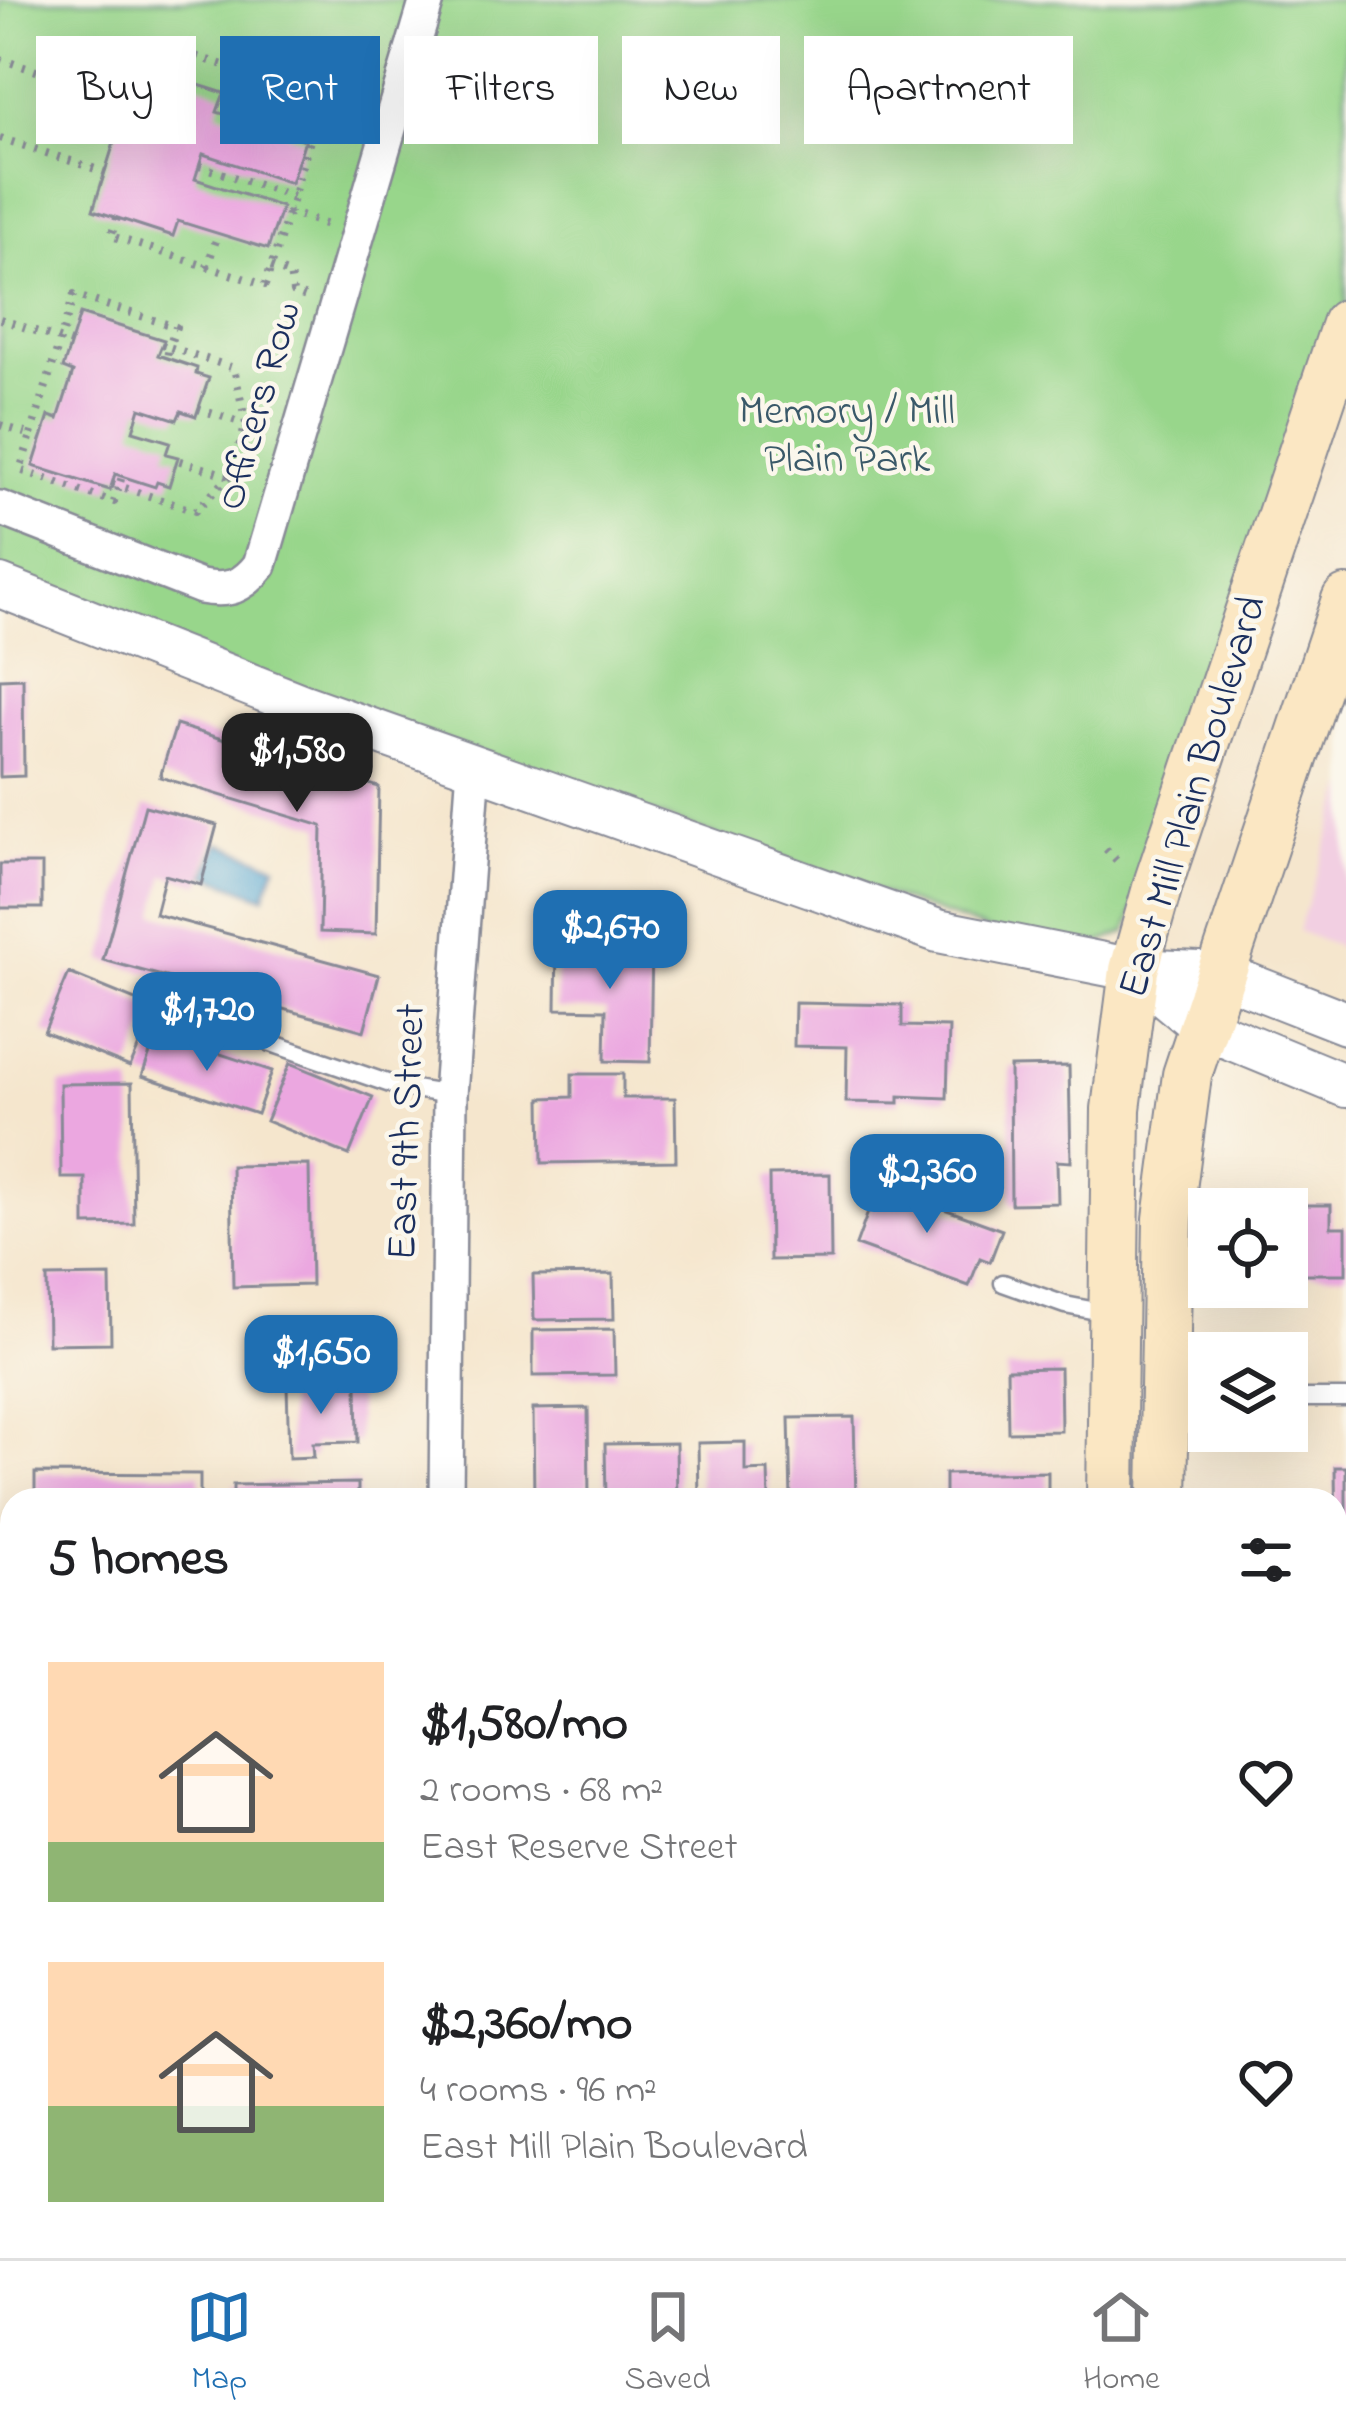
<!DOCTYPE html>
<html lang="en">
<head>
<meta charset="utf-8">
<style>
	:root { --surface:#fff; --page:#f2f2f2; --text:#202124; --muted:#757577; --line:#e0e0e0; --accent:#1f6fb2 }
	body { margin:0; font-family:"Indie Flower",sans-serif; background:var(--page); color:var(--text); height:100vh; display:flex; flex-direction:column; font-size:45px; white-space:nowrap }
	* { box-sizing:border-box; margin:0 }
	p { font-size:39px; color:var(--muted) }
	.icon { flex:none; width:66px; height:66px; fill:none; stroke:currentColor; stroke-width:2; stroke-linecap:round; stroke-linejoin:round }
	.map { position:relative; flex:1; overflow:hidden }
	.side { position:absolute; left:0px; top:1488px; width:1347px; height:771px; display:flex; flex-direction:column; background:var(--surface); border-radius:36px 36px 0 0; box-shadow:0 12px 48px #0002 }
	.side>* { flex:none }
	.guide { position:absolute; left:36px; top:36px; width:1275px; height:108px; display:flex; gap:24px }
	.buttons { position:absolute; left:1188px; top:1188px; display:grid; gap:24px }
	.buttons a { display:grid; place-items:center; width:120px; height:120px; border-radius:0px; background:var(--surface); box-shadow:0 12px 48px #0002; font-size:60px }
	.price { position:absolute; translate:-50% -102px; padding:0 27px; border-radius:24px; background:var(--accent); color:#fff; font-size:39px; line-height:78px; filter:drop-shadow(0 3px 6px #0008) }
	.price::after { content:''; position:absolute; left:50%; top:72px; width:36px; height:27px; margin-left:-18px; background:inherit; clip-path:polygon(0 0,100% 0,50% 100%) }
	.price.on { background:#222; color:#fff }
	ul { padding:0; list-style:none }
	li { display:flex; align-items:center; gap:36px; height:300px; padding:0 48px }
	li span { display:grid; place-items:center; flex:none; width:336px; height:240px; border-radius:0px; color:#555 }
	li>.icon { margin-inline-start:auto }
	span .icon { width:144px; height:144px; fill:#fffc; stroke-width:1 }
	li b { font-size:51px }
	h2 { display:flex; justify-content:space-between; align-items:center; height:144px; padding:0 48px; font-size:51px }
	.chip { padding:0 42px; border-radius:0px; background:var(--surface); box-shadow:0 12px 48px #0002; font-size:42px; line-height:108px }
	.chip.on { background:var(--accent); color:#fff }
	.tab-bar { display:flex; justify-content:space-around; align-items:center; height:168px; border-top:3px solid var(--line); background:var(--surface); font-size:33px; color:var(--muted) }
	.tab-bar a { display:grid; justify-items:center; gap:6px }
	.tab-bar .on { color:var(--accent) }
	.map>svg:first-child { display:block }
	.built { fill:#f2cfe2 }
	.green { fill:#98d68b; stroke:#5a8274; stroke-width:3 }
	.water { fill:#57a6d1; stroke:#396a98; stroke-width:3 }
	.building { fill:#eba7e0 }
	.lines { fill:none; stroke-linecap:round; stroke-linejoin:round }
	.service-casing { stroke:#888a96; stroke-width:21 }
	.minor-casing { stroke:#888a96; stroke-width:38 }
	.tertiary-casing { stroke:#888a96; stroke-width:46 }
	.secondary-casing { stroke:#888a96; stroke-width:52 }
	.path { stroke:#888a96; stroke-width:8; stroke-dasharray:3 9; stroke-linecap:butt }
	.service { stroke:#fff; stroke-width:16 }
	.minor { stroke:#fff; stroke-width:33 }
	.tertiary { stroke:#fff; stroke-width:42 }
	.secondary { stroke:#fbe7c3; stroke-width:48 }
	.labels { text-anchor:middle; dominant-baseline:central; stroke-width:9; stroke-linejoin:round; paint-order:stroke }
	.street-label { font-size:42px; fill:#1b2f5e; stroke:#fbf7ec }
	.park-label { font-size:42px; fill:#3a5969; stroke:#fbf7ec }
</style>
</head>
<body>
<div class="map">
<svg width="1346" height="2258" viewBox="0 0 1346 2258">
	<rect width="100%" height="100%" fill="#fbf7ec"/>
	<filter id="ink" filterUnits="userSpaceOnUse"><feTurbulence type="fractalNoise" baseFrequency=".00833" numOctaves="2"/><feDisplacementMap in="SourceGraphic" scale="24" xChannelSelector="R" yChannelSelector="G"/><feConvolveMatrix kernelMatrix="1 2 1 2 8 2 1 2 1" color-interpolation-filters="sRGB"/></filter>
	<filter id="wash" filterUnits="userSpaceOnUse"><feTurbulence type="fractalNoise" baseFrequency=".004" numOctaves="4" result="noise"/><feDisplacementMap in="SourceGraphic" scale="48" xChannelSelector="R" yChannelSelector="G"/><feGaussianBlur stdDeviation="2.7" result="paint"/><feColorMatrix in="noise" values="0 0 0 0 0 0 0 0 0 0 0 0 0 0 0 0 0 1.4 0 .05"/><feComposite in="paint" operator="in"/></filter>
	<g filter="url(#wash)">
		<rect width="100%" height="100%" fill="#f5e6cd"/>
		<!-- built -->
		<path class="built" d="M1346 786V950L1298 931Z"/>
		<!-- green -->
		<path class="green" d="M0 0H1346V324L1126 932 1065 957 0 586Z"/>
		<!-- water -->
		<path class="water" d="M219 843 276 865 264 897 206 875Z"/>
		<g id="blocks">
			<!-- building -->
			<path class="building" d="M138 66 224 93 217 112 305 140 291 183 203 154 195 179 282 207 268 249 178 221 173 236 93 210Z
				M80 314 164 340 158 355 197 368 196 374 209 378 196 416 181 411 177 420 140 408 133 431 170 442 166 454 178 457 169 486 157 482 155 487 115 474 110 490 33 466 49 416 58 419 73 372 63 368Z
				M23 678 24 776 0 777V679Z
				M176 725 379 787 376 934 320 932 322 826 160 777Z
				M145 806 217 825 201 885 165 875 155 914 379 975 364 1031 103 960Z
				M0 864H42V908H0Z
				M557 941 652 943 650 1062 605 1061 606 1010 556 1009Z
				M69 973 155 1008 130 1067 44 1032Z
				M795 1003 902 1005V1026L949 1027 947 1098 899 1096V1103L846 1102 847 1047 794 1046Z
				M157 1033 272 1071 257 1114 142 1076Z
				M290 1063 373 1097 349 1155 266 1121Z
				M1069 1066 1071 1162 1057 1161 1058 1203 1011 1204 1010 1067Z
				M572 1074H623V1098H675L676 1161 542 1163 541 1098 572 1097Z
				M132 1083 134 1224 85 1225V1178H61L60 1084Z
				M309 1165 311 1285 233 1287 231 1166Z
				M830 1174 831 1259 770 1260 769 1175Z
				M878 1185 1002 1230 990 1262 980 1258 969 1286 856 1245Z
				M1287 1205H1331V1227H1346V1274H1287Z
				M613 1274 614 1319 534 1320 533 1275Z
				M110 1276 111 1343 48 1344 47 1277Z
				M614 1329 615 1375 533 1376V1330Z
				M1060 1368 1061 1431 1008 1432 1007 1369Z
				M357 1384 358 1442 313 1443 314 1457 289 1458 287 1385Z
				M588 1408 589 1500H534L533 1409Z
				M854 1417 856 1500H791L789 1418Z
				M745 1442V1471L768 1470 769 1500H699L698 1443Z
				M676 1443 677 1500 606 1499 605 1444Z
				M1335 1467H1346V1539H1336Z
				M1048 1472V1500H945V1474Z
				M35 1473 200 1474V1500H35Z
				M358 1483V1500H233V1485Z
				M1335 1559H1346V1631H1335Z
				M1335 1641H1345L1344 1707H1335Z
				M1335 1778H1346V1806H1335Z
				M708 2247H760V2258H708Z
				M805 2247H898V2258H805Z"/>
		</g>
	</g>
	<g filter="url(#ink)">
		<use href="#blocks" fill-opacity="0" stroke="#888a96" stroke-width="3"/>
		<g class="lines">
			<!-- service casing -->
			<g class="service-casing">
				<path id="service" d="M184 1013 396 1086 450 1095
					M1003 1283 1065 1305 1112 1314
					M1168 1398 1209 1399
					M1287 1398H1346
					M1335 1755H1346
					M1001 2247V2258
					M191 2258 192 2247"/>
			</g>
			<!-- minor casing -->
			<g class="minor-casing">
				<path id="minor" d="M0 508 201 587C228 592 243 587 260 565L427 0
					M446 1500 450 1095 474 767
					M0 1620 12 1621
					M0 2106H12
					M1335 2148 1346 2147
					M434 2258 435 2247"/>
			</g>
			<!-- tertiary casing -->
			<g class="tertiary-casing">
				<path id="tertiary" d="M0 586 301 705 938 931 1134 970 1221 974 1346 1023
					M1134 970 1203 1027 1346 1086"/>
			</g>
			<!-- secondary casing -->
			<g class="secondary-casing">
				<path id="secondary" d="M1111 1500 1116 1109 1134 970 1159 881 1346 324
					M1163 1500 1168 1219 1187 1075 1346 600
					M1110 2247V2258
					M1161 2247V2258"/>
			</g>
			<!-- path -->
			<path class="path" d="M0 59 127 101
				M169 76 176 50 362 109
				M323 96 289 212 327 225
				M256 125 270 79
				M0 138 105 172
				M199 166 293 196
				M117 218 111 236 265 285 289 212
				M207 267 218 234
				M271 267 290 274 293 292 306 297
				M0 319 71 343
				M162 345 169 347 167 358
				M198 409 246 424
				M0 425 31 435 20 470 114 502 119 486 195 511 230 476
				M42 439 31 435 74 295 176 327 169 347 234 368 246 424 230 476 177 460
				M112 484 119 486 122 476
				M1106 849 1122 866"/>
			<!-- service -->
			<use href="#service" class="service"/>
			<!-- minor -->
			<use href="#minor" class="minor"/>
			<!-- tertiary -->
			<use href="#tertiary" class="tertiary"/>
			<!-- secondary -->
			<use href="#secondary" class="secondary"/>
		</g>
	</g>
	<g class="labels">
		<!-- street labels -->
		<g class="street-label">
			<text transform="translate(260 406) rotate(-74)">Officers Row</text>
			<text transform="translate(1194 797) rotate(-73)">East Mill Plain Boulevard</text>
			<text transform="translate(408 1132) rotate(-88)">East 9th Street</text>
		</g>
		<!-- park labels -->
		<g class="park-label">
			<text x="847" y="412">Memory / Mill<tspan x="847" dy="48">Plain Park</tspan></text>
		</g>
	</g>
</svg>
<div class="buttons">
<a><svg class="icon" aria-label="locate" viewBox="0 0 24 24"><circle cx="12" cy="12" r="6"/><path d="M12 2v4M12 18v4M2 12h4M18 12h4"/></svg></a>
<a><svg class="icon" aria-label="layers" viewBox="0 0 24 24"><path d="M12 4l9 5-9 5-9-5zM3 14l9 5 9-5"/></svg></a>
</div>
<b class="price on" style="left:297px;top:815px">$1,580</b>
<b class="price" style="left:610px;top:992px">$2,670</b>
<b class="price" style="left:207px;top:1074px">$1,720</b>
<b class="price" style="left:927px;top:1236px">$2,360</b>
<b class="price" style="left:321px;top:1417px">$1,650</b>
<div class="guide">
<a class="chip">Buy</a>
<a class="chip on">Rent</a>
<a class="chip">Filters</a>
<a class="chip">New</a>
<a class="chip">Apartment</a>
</div>
<section class="side">
<h2>5 homes<svg class="icon" aria-label="filters" viewBox="0 0 24 24"><path d="M4 7h16M4 17h16"/><circle cx="9" cy="7" r="2"/><circle cx="15" cy="17" r="2"/></svg></h2>
<ul>
<li><span style="background:linear-gradient(#ffd9b3 75%,#8fb573 0)"><svg class="icon" aria-label="home" viewBox="0 0 24 24"><path d="M3 11l9-7 9 7M6 9v11h12V9"/></svg></span><div><b>$1,580/mo</b><p>2 rooms · 68 m²</p><p>East Reserve Street</p></div><svg class="icon" aria-label="heart" viewBox="0 0 24 24"><path d="M12 20l-8-8c-3-5 5-10 8-4 3-6 11-1 8 4z"/></svg></li>
<li><span style="background:linear-gradient(#ffd9b3 60%,#8fb573 0)"><svg class="icon" aria-label="home" viewBox="0 0 24 24"><path d="M3 11l9-7 9 7M6 9v11h12V9"/></svg></span><div><b>$2,360/mo</b><p>4 rooms · 96 m²</p><p>East Mill Plain Boulevard</p></div><svg class="icon" aria-label="heart" viewBox="0 0 24 24"><path d="M12 20l-8-8c-3-5 5-10 8-4 3-6 11-1 8 4z"/></svg></li>
</ul>
</section>
</div>
<nav class="tab-bar">
<a class="on"><svg class="icon" aria-label="map" viewBox="0 0 24 24"><path d="M3 6l6-2 6 2 6-2v14l-6 2-6-2-6 2zM9 4v14M15 6v14"/></svg>Map</a>
<a><svg class="icon" aria-label="saved" viewBox="0 0 24 24"><path d="M7 4h10v16l-5-4-5 4z"/></svg>Saved</a>
<a><svg class="icon" aria-label="home" viewBox="0 0 24 24"><path d="M3 11l9-7 9 7M6 9v11h12V9"/></svg>Home</a>
</nav>
</body>
</html>
